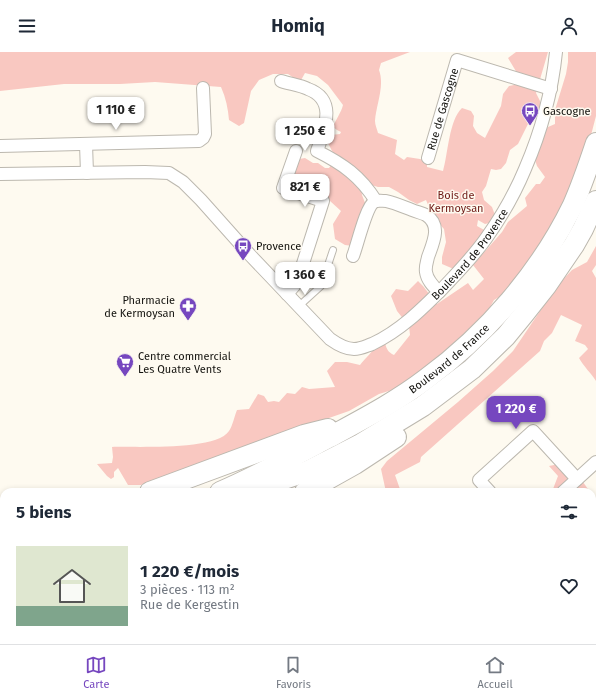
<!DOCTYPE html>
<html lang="fr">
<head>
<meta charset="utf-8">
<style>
	:root { --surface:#fff; --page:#f6f6f7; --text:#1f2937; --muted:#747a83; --line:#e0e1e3; --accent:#7647bf }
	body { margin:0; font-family:"Fira Sans",sans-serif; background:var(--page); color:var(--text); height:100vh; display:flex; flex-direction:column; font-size:15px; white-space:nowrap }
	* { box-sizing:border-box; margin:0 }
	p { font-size:13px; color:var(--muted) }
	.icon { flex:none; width:22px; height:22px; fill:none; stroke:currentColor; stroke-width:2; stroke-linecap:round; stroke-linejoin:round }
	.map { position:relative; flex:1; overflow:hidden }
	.drawer { position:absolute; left:0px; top:436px; width:596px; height:156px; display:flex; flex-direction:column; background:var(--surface); border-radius:12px 12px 0 0; box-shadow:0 2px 6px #0003 }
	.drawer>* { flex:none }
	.price { position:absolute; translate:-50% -34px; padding:0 9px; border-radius:8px; background:#fff; color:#222; font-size:13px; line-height:26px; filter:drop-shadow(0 1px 2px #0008) }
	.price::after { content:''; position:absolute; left:50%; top:24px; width:12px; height:9px; margin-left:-6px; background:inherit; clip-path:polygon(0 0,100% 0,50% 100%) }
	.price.current { background:var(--accent); color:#fff }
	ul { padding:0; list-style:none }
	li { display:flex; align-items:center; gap:12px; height:100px; padding:0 16px }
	li span { display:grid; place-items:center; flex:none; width:112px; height:80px; border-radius:0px; color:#555 }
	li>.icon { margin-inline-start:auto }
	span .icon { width:48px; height:48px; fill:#fffc; stroke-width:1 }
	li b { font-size:17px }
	h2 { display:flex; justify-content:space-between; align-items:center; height:48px; padding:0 16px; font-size:17px }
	header { display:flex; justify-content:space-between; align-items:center; height:52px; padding:0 16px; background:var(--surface); font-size:18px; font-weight:700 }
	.dock { display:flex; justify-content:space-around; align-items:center; height:56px; border-top:1px solid var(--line); background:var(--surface); font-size:11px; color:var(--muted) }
	.dock a { display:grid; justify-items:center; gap:2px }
	.dock .current { color:var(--accent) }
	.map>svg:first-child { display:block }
	.green { fill:#f9c8c1 }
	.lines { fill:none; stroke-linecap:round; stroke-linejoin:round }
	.lane-casing { stroke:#bcb8af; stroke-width:8 }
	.street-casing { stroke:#bcb8af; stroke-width:14 }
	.secondary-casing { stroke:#bcb8af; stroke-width:20 }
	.primary-casing { stroke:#bcb8af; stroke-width:22 }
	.lane { stroke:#fff; stroke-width:6 }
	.street { stroke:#fff; stroke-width:12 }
	.secondary { stroke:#fff; stroke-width:18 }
	.primary { stroke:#fff; stroke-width:20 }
	.labels { text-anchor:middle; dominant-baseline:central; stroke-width:3; stroke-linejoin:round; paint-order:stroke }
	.street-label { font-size:11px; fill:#13120e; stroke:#fefaf0 }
	.poi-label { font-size:11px; fill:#13120e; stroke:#fefaf0; text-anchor:start }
	.park-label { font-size:11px; fill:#6f1a16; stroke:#fefaf0 }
</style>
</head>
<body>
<header><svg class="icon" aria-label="menu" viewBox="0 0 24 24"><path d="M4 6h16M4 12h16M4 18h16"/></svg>Homiq<svg class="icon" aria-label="person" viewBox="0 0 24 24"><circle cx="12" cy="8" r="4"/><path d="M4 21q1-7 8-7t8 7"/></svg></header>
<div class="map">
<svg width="596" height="592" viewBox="0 0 596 592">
	<rect width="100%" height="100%" fill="#fefaf0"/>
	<!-- green -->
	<path class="green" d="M0 0H410L381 11 379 18C385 34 376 53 375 69 375 73 377 77 378 81L397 88 395 102 404 108 407 105 420 107 427 109V115L443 119C448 102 449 68 462 56L471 59 474 64 473 74 477 81 485 86 501 54 503 42 509 34 514 33 520 26 508 6 516 0H548L536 41 540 49 541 56 539 62 530 68 518 92 510 98 506 111 501 117 496 118 491 117 486 134 482 140 484 148 492 155 495 163 489 171 485 172 478 168 477 174 486 179 456 218 442 212V205L446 190 444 177 430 162 429 155 426 148 417 152 409 148 398 140 389 135H378L368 132 361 134 362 143 367 156 353 194 345 193 335 187 333 172 341 159 330 149 325 146 322 142 315 138 300 137 292 130 299 107 305 106 313 111H318L325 116H329L337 105 332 99 328 91 331 83 340 82 341 80 337 78 333 75C336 67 341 61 343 53L328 33 317 24 305 21 300 30 288 22H273L259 28 251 39 244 71 239 74 229 68C228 57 226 46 221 35L155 30 120 32H64L0 39Z
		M568 0H596V64L590 87 560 166 506 241 494 248 484 266 405 334 379 342 349 359 329 366 297 375 158 428 141 433H128L118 416 114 420V425L111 427 107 424 97 412 112 411 113 405 112 395C135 394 216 399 229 379 233 373 234 365 237 358L249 357 258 342 264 344 268 350 274 349 279 350 287 341 295 342 302 335 309 337 335 335 327 319 335 310H347L360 313C365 306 373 300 377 292L385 291C387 298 388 300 394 303L410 283 409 274 397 259 391 244 396 237 408 239 418 229 423 234 437 252 468 231 473 238 484 227 473 213 477 208 488 196 502 180 508 170 527 154 525 146 536 132H540L545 125 537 114 534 105 541 81 548 75 555 72V58L566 22 568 10Z
		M596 194V213L592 219 596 226V329C591 321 584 315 579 306L588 297 585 293 575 289 582 273 561 263 552 281 544 289 540 299 421 405 420 410 395 423 401 440H386L381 417 387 409 458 350 493 319 513 299 557 234 572 218 587 210Z
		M569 410 590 440H551L553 437 558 424 549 414Z
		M592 443 596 449V588L592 584Z"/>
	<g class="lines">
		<!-- lane casing -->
		<g class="lane-casing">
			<path id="lane" d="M299 254 321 234 333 198"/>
		</g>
		<!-- street casing -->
		<g class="street-casing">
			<g id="street">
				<path d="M281 29C290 32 300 33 308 37 338 48 324 78 317 99 343 112 360 124 376 149"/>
				<path d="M86 92 87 121"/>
				<path d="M0 94 199 89 203 86 205 82 203 36"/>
				<path id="s1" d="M428 106 457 8 551 37"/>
				<path id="s2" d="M0 122 145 120 169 121 183 130 201 148 250 203 330 287C337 292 345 297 354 297 361 297 366 294 372 292 400 279 422 257 443 236 458 220 474 204 487 185 502 164 515 141 525 117 541 80 552 40 556 0"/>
				<path d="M353 204C357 194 366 155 374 150 377 148 382 149 386 149 395 151 404 155 412 158 417 160 422 161 426 163 442 173 433 191 428 205 427 210 425 215 426 220 427 228 433 234 439 240"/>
				<path d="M287 242 294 234 299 224 323 149 283 136 296 99"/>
				<path d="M490 440 479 428 533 379 577 427"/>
				<path d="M563 440 596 410"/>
				<path d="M592 464 596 466"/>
				<path d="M322 588 326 592"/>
				<path d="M226 592 231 588"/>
				<path d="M392 592 396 588"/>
			</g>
		</g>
		<!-- secondary casing -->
		<g class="secondary-casing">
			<path id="secondary" d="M34 592 36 588"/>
		</g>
		<!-- primary casing -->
		<g class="primary-casing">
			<g id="primary">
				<path d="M150 440 304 383 328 377"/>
				<path id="s3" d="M220 440C257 424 292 405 328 386 361 368 396 350 426 327 487 282 540 221 573 153 582 133 589 112 596 91"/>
				<path d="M251 440 263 434 308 419 359 393 423 354 472 317 506 284 524 262 546 234 574 193 583 177 596 149"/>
				<path d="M305 440 355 412 396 385"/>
				<path d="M0 496 4 494"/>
				<path d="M0 541 4 539"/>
				<path d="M0 562 4 560"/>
			</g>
		</g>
		<!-- lane -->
		<use href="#lane" class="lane"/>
		<!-- street -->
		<use href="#street" class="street"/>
		<!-- secondary -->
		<use href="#secondary" class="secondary"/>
		<!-- primary -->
		<use href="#primary" class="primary"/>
	</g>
	<!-- icons -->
	<defs>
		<g id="bus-pin" transform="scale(0.9)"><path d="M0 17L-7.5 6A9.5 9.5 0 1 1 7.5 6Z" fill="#7647bf" stroke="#fefaf0"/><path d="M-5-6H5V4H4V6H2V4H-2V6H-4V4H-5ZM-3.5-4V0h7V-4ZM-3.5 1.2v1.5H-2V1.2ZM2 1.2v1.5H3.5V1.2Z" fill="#fff"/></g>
		<g id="pharmacy-pin" transform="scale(0.9)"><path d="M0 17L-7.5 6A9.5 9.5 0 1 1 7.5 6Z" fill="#7647bf" stroke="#fefaf0"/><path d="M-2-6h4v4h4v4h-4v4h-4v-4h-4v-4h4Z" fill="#fff"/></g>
		<g id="supermarket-pin" transform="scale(0.9)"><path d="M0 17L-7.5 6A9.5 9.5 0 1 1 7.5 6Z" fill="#7647bf" stroke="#fefaf0"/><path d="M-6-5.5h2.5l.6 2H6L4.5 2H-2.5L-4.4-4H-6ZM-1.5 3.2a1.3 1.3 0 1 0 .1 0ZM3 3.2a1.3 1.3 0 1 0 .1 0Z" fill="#fff"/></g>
	</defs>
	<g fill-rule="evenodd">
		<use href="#bus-pin" x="530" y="59"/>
		<use href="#bus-pin" x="243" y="194"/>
		<use href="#pharmacy-pin" x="188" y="254"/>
		<use href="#supermarket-pin" x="125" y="310"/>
	</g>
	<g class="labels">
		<!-- street labels -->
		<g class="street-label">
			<text stroke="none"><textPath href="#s1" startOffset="51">Rue de Gascogne</textPath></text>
			<text stroke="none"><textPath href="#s2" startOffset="580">Boulevard de Provence</textPath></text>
			<text stroke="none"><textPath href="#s3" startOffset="266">Boulevard de France</textPath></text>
		</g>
		<!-- poi labels -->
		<g class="poi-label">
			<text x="543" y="59">Gascogne</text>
			<text x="256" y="194">Provence</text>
			<text x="175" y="248" text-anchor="end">Pharmacie<tspan x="175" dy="13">de Kermoysan</tspan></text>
			<text x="138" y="304">Centre commercial<tspan x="138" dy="13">Les Quatre Vents</tspan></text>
		</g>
		<!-- park labels -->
		<g class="park-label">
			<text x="456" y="143">Bois de<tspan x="456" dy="13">Kermoysan</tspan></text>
		</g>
	</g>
</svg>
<b class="price" style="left:116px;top:79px">1 110 €</b>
<b class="price" style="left:305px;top:100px">1 250 €</b>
<b class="price" style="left:305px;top:156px">821 €</b>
<b class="price" style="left:305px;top:244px">1 360 €</b>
<b class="price current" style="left:516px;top:378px">1 220 €</b>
<section class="drawer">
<h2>5 biens<svg class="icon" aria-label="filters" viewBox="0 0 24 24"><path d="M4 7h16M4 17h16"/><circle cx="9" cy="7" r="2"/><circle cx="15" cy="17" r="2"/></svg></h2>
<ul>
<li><span style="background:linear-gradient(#dfe7d0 75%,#7fa58c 0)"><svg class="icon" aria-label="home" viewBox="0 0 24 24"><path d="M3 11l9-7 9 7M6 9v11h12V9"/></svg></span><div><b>1 220 €/mois</b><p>3 pièces · 113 m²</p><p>Rue de Kergestin</p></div><svg class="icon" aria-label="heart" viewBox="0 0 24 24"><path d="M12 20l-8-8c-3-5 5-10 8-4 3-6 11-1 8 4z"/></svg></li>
</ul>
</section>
</div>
<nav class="dock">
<a class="current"><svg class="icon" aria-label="map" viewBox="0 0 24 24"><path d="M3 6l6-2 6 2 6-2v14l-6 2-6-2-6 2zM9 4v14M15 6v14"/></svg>Carte</a>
<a><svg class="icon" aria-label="saved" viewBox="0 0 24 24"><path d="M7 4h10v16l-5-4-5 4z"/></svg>Favoris</a>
<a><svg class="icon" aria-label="home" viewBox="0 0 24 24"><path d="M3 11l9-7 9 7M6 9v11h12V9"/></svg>Accueil</a>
</nav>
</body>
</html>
